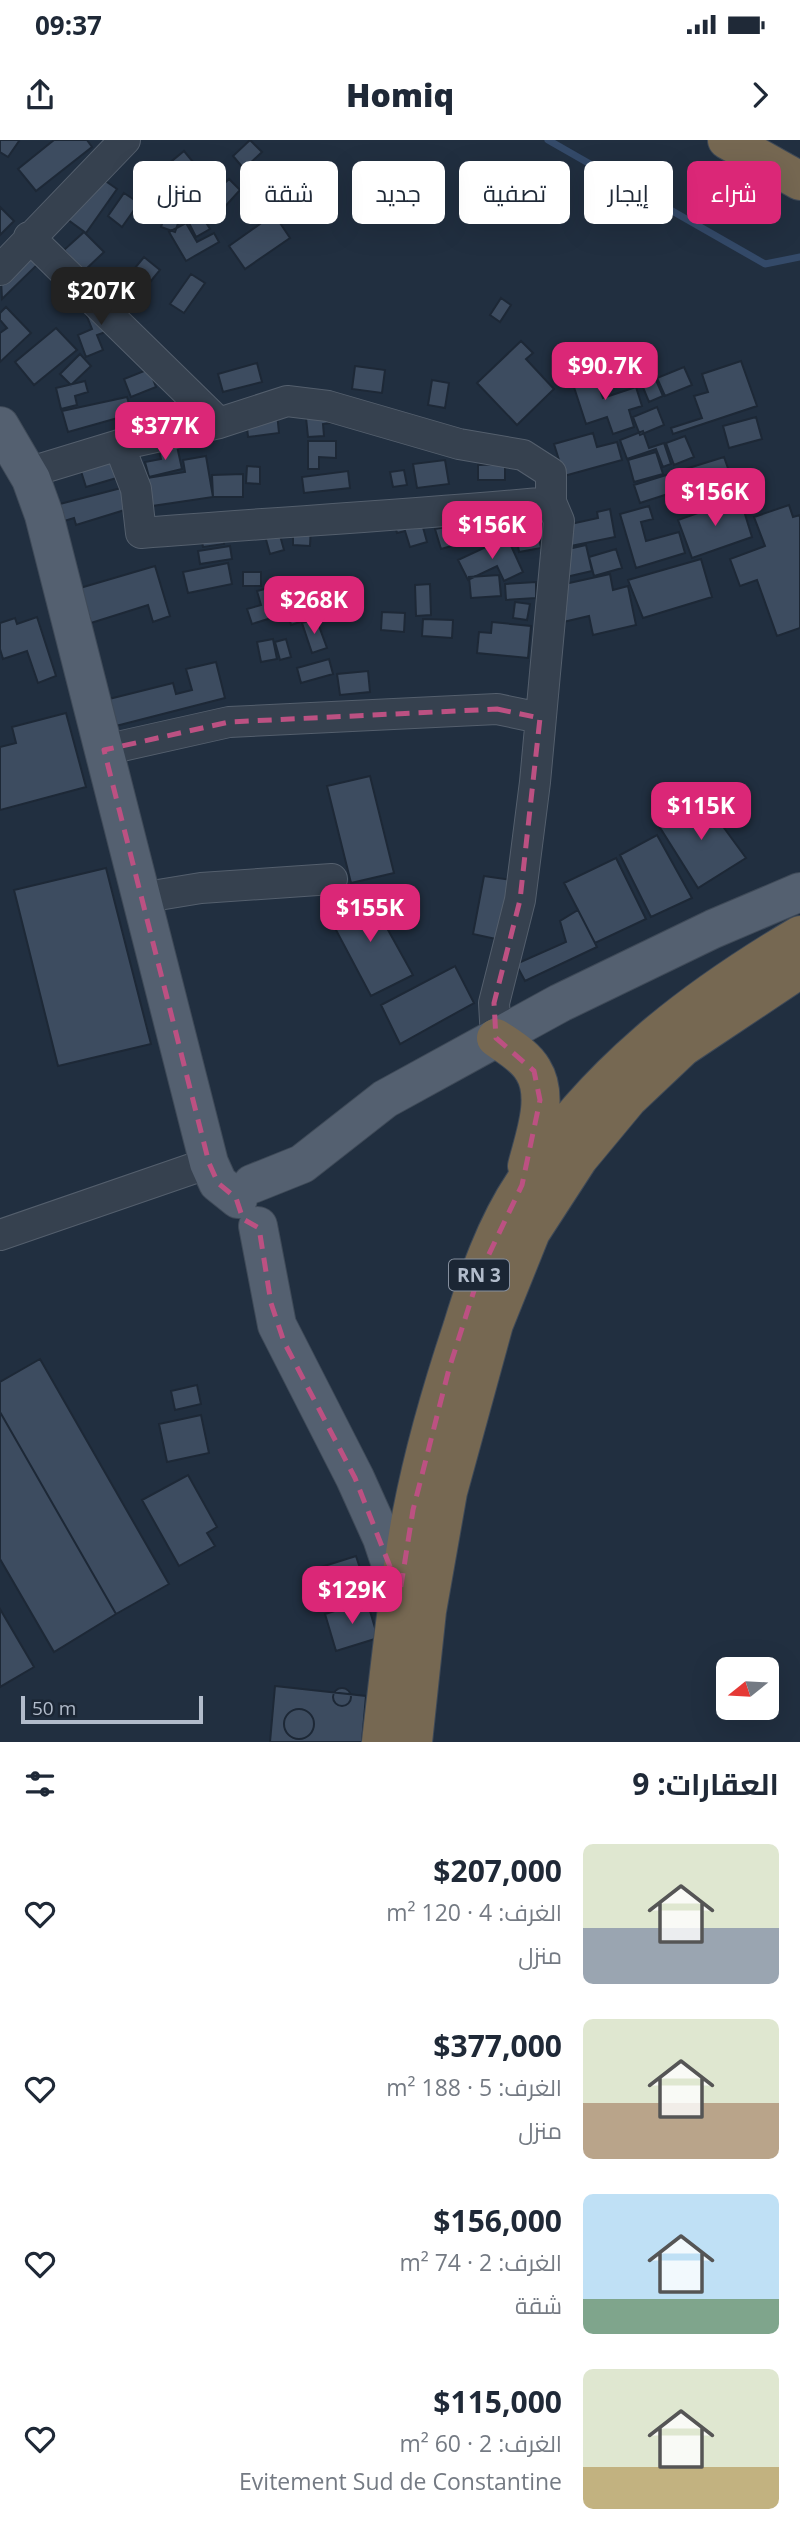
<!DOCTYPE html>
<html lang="ar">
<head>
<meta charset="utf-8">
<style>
	:root { --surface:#fff; --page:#f2f2f3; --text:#1f2937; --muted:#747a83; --accent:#db2777 }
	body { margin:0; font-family:"Open Sans",Cairo,sans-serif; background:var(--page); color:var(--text); direction:rtl; height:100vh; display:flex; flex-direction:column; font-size:26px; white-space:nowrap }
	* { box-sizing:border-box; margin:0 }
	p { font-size:23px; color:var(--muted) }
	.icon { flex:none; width:38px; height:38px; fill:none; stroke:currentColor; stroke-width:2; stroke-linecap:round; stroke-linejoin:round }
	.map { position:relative; height:1602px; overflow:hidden; direction:ltr }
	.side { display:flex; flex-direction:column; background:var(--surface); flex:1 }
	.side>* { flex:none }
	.top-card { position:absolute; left:21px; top:21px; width:760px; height:63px; direction:rtl; display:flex; gap:14px }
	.needle { width:46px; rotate:252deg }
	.tools { position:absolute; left:716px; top:1517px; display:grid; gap:14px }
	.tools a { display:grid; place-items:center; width:63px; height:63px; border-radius:10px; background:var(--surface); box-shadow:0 7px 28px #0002; font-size:35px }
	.scale { position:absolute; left:21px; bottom:18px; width:182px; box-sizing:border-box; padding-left:7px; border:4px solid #b2bccb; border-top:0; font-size:19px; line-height:24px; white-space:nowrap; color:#b2bccb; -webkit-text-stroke:5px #1b2634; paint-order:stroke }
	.price { position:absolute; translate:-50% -60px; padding:0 16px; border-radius:14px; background:var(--accent); color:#fff; font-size:23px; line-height:46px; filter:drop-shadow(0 2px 4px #0008) }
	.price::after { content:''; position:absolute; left:50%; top:42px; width:21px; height:16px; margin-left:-10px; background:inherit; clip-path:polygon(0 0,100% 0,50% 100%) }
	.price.selected { background:#222; color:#fff }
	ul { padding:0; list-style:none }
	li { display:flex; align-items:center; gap:21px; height:175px; padding:0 21px }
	li span { display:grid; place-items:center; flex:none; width:196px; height:140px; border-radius:10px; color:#555 }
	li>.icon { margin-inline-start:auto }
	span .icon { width:84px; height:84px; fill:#fffc; stroke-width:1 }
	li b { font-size:30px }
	h2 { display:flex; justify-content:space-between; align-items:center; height:84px; padding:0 21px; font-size:30px }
	.pill { padding:0 24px; border-radius:10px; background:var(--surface); box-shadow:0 7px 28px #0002; font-size:24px; line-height:63px }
	.pill.selected { background:var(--accent); color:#fff }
	.status { display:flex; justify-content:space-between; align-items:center; height:49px; padding:0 35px; background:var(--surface); direction:ltr }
	.status svg { height:19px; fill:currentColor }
	header { display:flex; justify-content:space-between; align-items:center; height:91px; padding:0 21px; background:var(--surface); font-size:32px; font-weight:800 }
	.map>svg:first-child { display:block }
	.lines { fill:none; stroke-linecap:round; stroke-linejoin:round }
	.stream { stroke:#344a69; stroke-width:7 }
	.building { fill:#3d4c60; stroke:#1d2836; stroke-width:2 }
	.minor-casing { stroke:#545f6d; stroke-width:32 }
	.major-casing { stroke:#3f4a58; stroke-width:40 }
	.highway-casing { stroke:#3e4957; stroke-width:40 }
	.minor { stroke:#36414f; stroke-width:30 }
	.major { stroke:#546070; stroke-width:38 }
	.highway { stroke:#766852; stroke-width:38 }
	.marked { fill:none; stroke:#bc5182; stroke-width:5; stroke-dasharray:14 9; stroke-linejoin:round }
	.labels { text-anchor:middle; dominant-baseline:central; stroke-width:5; stroke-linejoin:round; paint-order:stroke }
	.shield { fill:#1b2634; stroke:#858f9e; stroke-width:2 }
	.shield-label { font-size:19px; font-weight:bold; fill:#b2bccb }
</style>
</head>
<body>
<div class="status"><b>09:37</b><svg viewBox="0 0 49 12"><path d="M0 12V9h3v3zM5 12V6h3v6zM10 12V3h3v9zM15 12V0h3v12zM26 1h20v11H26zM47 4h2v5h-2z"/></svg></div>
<header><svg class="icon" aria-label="forward" viewBox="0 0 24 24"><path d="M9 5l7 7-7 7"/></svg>Homiq<svg class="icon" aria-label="share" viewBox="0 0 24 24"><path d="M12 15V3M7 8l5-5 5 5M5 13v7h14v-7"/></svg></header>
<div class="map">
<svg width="800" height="1602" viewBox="0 0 800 1602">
	<rect width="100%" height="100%" fill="#212f40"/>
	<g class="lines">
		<!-- stream -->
		<path class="stream" d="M548 0 765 124 800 117"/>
	</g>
	<!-- building -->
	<path class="building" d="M0 0H18L19 1 8 17 0 12Z
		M54 0H87L92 7 36 51 18 29Z
		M250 0 262 12 244 29 233 16Z
		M184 11 202 33 179 52 161 30Z
		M91 31 117 49 86 93 60 74Z
		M229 39 240 50 212 81 199 67Z
		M124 53 139 63 122 87 108 76Z
		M0 67 14 81 0 95Z
		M168 67 182 72 175 92 161 87Z
		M274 74 290 98 245 129 229 106Z
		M202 76 210 89 196 97 189 83Z
		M186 83 197 102 214 93 219 102 186 121 169 92Z
		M84 92 104 112 84 131 64 110Z
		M30 110 41 121 2 159 0 120Z
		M144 117 160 130 146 147 130 134Z
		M191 134 205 143 184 173 170 164Z
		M130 144 138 151 129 164 120 157Z
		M501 158 511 165 500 182 490 175Z
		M118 162 127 184 97 195 103 210 86 217 78 195 92 189 86 174Z
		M6 167 31 193 0 222V193L7 188 0 180V173Z
		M56 188 77 210 34 245 15 222Z
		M521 201 533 213 526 219 554 249 517 285 477 243Z
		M80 214 91 226 71 245 60 234Z
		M741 221 757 266 673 294 671 288 702 278 694 256 708 252 702 234Z
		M257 223 262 242 223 252 218 234Z
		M355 226 385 230 382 253 352 249Z
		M684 227 692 245 665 256 657 238Z
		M592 228 603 258 636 247 642 266 629 270 634 287 613 294 607 277 586 284 570 235Z
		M149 229 156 247 131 257 124 239Z
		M432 240 449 243 445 268 428 265Z
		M656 240 663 256 649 262 642 245Z
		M85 241 88 252 75 256 77 265 61 269 56 248Z
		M127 257 132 274 68 292 62 271Z
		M304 258 336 282 323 284 324 296 308 297Z
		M657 267 664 285 640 295 633 277Z
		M277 273 279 293 248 297 246 277Z
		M756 277 762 299 729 308 723 286Z
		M643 291 649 308 664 303 671 324 663 327 656 309 627 319 620 300Z
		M593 293 597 307 617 302 622 320 564 336 554 304Z
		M685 296 694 317 674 325 666 303Z
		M308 301H336V318L319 317V329H308Z
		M177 306 182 329 149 337 145 322 161 319 159 310Z
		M656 312 663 334 634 342 628 320Z
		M206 316 213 357 152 366 147 338 185 332 183 320Z
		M724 317 730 334 640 363 634 345Z
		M114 319 120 337 86 347 80 328Z
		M445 320 449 344 417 348 413 324Z
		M505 324V340H478V325Z
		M247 326 260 327V344L246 343Z
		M404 330 407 345 393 347 390 332Z
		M348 331 350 348 304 353 302 337Z
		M243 334V357H213L212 335Z
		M125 347 131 368 76 385 74 378 61 382 56 365Z
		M415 358 427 402 410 407 405 391 397 393 389 365Z
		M740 358 752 397 692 418 678 380Z
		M495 361 499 394 481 397 479 379Z
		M789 365 793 377 800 375V488L777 496 757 440 740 446 730 419 765 406 754 377Z
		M649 366 653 379 641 382 646 401 679 392 685 413 636 428 620 374Z
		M610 369 615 397 561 408 557 387 598 378 597 372Z
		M276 381 284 410 270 414 262 385Z
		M293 384H311L310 406 293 405Z
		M450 386 455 405 441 409 435 389Z
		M537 386 541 408 519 412 515 389Z
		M465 391 468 403 456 406 453 394Z
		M223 394 224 404 203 407 201 397Z
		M507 397 523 432 504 441 497 426 468 440 458 420Z
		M586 405 592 431 566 437 559 411Z
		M230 406 232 419 200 424 198 411Z
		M616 409 622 428 594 436 589 417Z
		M701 419 712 457 643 478 628 440Z
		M228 423 232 444 188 453 183 432Z
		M155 426 170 476 153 482 148 465 91 483 80 448Z
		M243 432H261V446H243Z
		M610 434 613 450 628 446 636 485 593 495 589 476 559 483 551 447Z
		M499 435 501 456 471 458 469 437Z
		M536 442V458L506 460 505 444Z
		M430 444 431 475 416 476 415 445Z
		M309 445 315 466 300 471 303 481 291 485 282 452Z
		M273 447 281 475 252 484 247 469 261 465 257 451Z
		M515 462 530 464 527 480 513 478Z
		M382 472 405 473 404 492 381 490Z
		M37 477 56 536 38 543 27 511 3 519 0 509V483L15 478 17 484Z
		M316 478 327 508 312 513 302 483Z
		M423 479 453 480 452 498 422 496Z
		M492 482 531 486 528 518 477 513 479 492 491 493Z
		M273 499 277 519 261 522 257 502Z
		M286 499 291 517 280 520 275 502Z
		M329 519 333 534 301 543 297 528Z
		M216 522 225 558 112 587 105 560 173 543 176 554 192 550 186 529Z
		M368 531 370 552 340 555 337 534Z
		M66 573 86 647 0 670V607L16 603 12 587Z
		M370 636 394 733 351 743 327 646Z
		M700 655 746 718 698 748 659 686Z
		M657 695 692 758 651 777 620 715Z
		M616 718 646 779 595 803 564 743Z
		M106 728 151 904 58 926 14 750Z
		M484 736 518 741 505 801 473 794Z
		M367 752 413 835 371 856 327 773Z
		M578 770 597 807 525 841 516 824 566 802 560 781Z
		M455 826 474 863 400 904 381 865Z
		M40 1219 169 1444 116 1474 0 1272V1242Z
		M197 1245 201 1264 175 1270 171 1251Z
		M0 1272 116 1474 54 1512 0 1419Z
		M201 1275 209 1313 167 1322 159 1284Z
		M188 1335 217 1387 207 1393 215 1406 179 1426 142 1360Z
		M356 1416 370 1459 332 1471 318 1428Z
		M367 1461 378 1498 336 1511 325 1474Z
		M0 1469 34 1527 0 1547Z
		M275 1546 366 1556 362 1602H270Z
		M333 1557a9 9 0 1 1 18 0a9 9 0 1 1-18 0Z
		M284 1584a15 15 0 1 1 30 0a15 15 0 1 1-30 0Z"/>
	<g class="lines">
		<!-- minor casing -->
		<g class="minor-casing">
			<path id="minor" d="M29 97 219 283
				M0 130 125 0
				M119 305 136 349 141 393C278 382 414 375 551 362
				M27 333 119 305 219 283 287 261 328 266 459 304 523 315 551 333V362L559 381 535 642 520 760 494 863 496 898
				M104 610 229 582 497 569 540 578
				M140 758 201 748 332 739
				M0 1095 209 1023"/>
		</g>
		<!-- major casing -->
		<g class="major-casing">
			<path id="major" d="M0 286 31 339 44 375 209 1023 218 1043 238 1059
				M252 1044 302 1024 385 959 560 863 713 789 800 752
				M258 1086 277 1185 355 1338 382 1398 400 1452"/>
		</g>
		<!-- highway casing -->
		<g class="highway-casing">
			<path id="highway" d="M727 0 800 41
				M496 898C509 907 525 916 533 930 550 957 534 998 527 1026
				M381 1602C390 1525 398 1448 412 1372 424 1310 442 1248 462 1188 477 1139 495 1086 524 1043 594 934 690 860 800 795
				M413 1602 427 1471 448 1352 494 1184 531 1092 579 1018 628 959 683 907 800 829"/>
		</g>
		<!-- minor -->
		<use href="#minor" class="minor"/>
		<!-- major -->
		<use href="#major" class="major"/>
		<!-- highway -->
		<use href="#highway" class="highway"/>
	</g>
	<!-- marked area -->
	<path class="marked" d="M497 569 540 578 520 760 494 863 496 898 534 931 540 960 522 1045 479 1135 449 1229 413 1370 400 1452 355 1338 284 1202 271 1163 259 1088 243 1079 236 1058 218 1043 209 1023 104 610 229 582Z"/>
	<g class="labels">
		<!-- shield labels -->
		<rect class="shield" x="449" y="1119.5" width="60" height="31" rx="5"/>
		<g class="shield-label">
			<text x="479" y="1135">RN 3</text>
		</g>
	</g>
</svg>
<div class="tools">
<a><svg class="needle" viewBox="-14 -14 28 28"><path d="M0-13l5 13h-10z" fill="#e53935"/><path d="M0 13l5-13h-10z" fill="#747a83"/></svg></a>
</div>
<div class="scale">50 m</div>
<b class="price selected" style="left:101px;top:187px">$207K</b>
<b class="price" style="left:605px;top:262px">$90.7K</b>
<b class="price" style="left:165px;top:322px">$377K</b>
<b class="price" style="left:715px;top:388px">$156K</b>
<b class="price" style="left:492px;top:421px">$156K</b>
<b class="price" style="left:314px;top:496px">$268K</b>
<b class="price" style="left:701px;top:702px">$115K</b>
<b class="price" style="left:370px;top:804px">$155K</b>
<b class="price" style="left:352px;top:1486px">$129K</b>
<div class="top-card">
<a class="pill selected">شراء</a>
<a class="pill">إيجار</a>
<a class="pill">تصفية</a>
<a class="pill">جديد</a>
<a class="pill">شقة</a>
<a class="pill">منزل</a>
</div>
</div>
<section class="side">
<h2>العقارات: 9<svg class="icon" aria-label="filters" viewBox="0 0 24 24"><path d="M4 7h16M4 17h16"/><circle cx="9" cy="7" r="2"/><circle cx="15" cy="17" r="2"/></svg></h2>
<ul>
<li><span style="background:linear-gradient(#dfe7d0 60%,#9aa5b1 0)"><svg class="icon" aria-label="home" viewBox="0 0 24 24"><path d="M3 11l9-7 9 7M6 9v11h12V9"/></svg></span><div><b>$207,000</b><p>الغرف: 4 · 120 m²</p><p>منزل</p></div><svg class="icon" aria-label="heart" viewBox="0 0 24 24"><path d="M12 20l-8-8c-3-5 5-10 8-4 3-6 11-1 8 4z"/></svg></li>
<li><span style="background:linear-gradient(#dfe7d0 60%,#b9a48a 0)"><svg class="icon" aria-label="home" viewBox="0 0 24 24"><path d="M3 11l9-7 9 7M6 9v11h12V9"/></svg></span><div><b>$377,000</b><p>الغرف: 5 · 188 m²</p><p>منزل</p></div><svg class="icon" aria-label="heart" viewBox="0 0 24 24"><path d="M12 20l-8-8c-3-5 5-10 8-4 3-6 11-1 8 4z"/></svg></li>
<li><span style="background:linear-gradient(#bfe0f5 75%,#7fa58c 0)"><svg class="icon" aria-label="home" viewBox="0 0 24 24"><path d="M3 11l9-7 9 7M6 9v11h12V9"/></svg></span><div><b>$156,000</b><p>الغرف: 2 · 74 m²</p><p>شقة</p></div><svg class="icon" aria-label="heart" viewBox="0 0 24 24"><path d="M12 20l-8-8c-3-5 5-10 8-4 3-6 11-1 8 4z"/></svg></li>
<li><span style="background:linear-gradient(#dfe7d0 70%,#c2b280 0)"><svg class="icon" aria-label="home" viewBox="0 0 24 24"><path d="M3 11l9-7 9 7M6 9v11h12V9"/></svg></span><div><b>$115,000</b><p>الغرف: 2 · 60 m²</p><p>Evitement Sud de Constantine</p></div><svg class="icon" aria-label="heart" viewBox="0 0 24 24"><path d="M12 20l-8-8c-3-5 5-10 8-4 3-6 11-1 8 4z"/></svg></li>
</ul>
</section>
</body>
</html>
